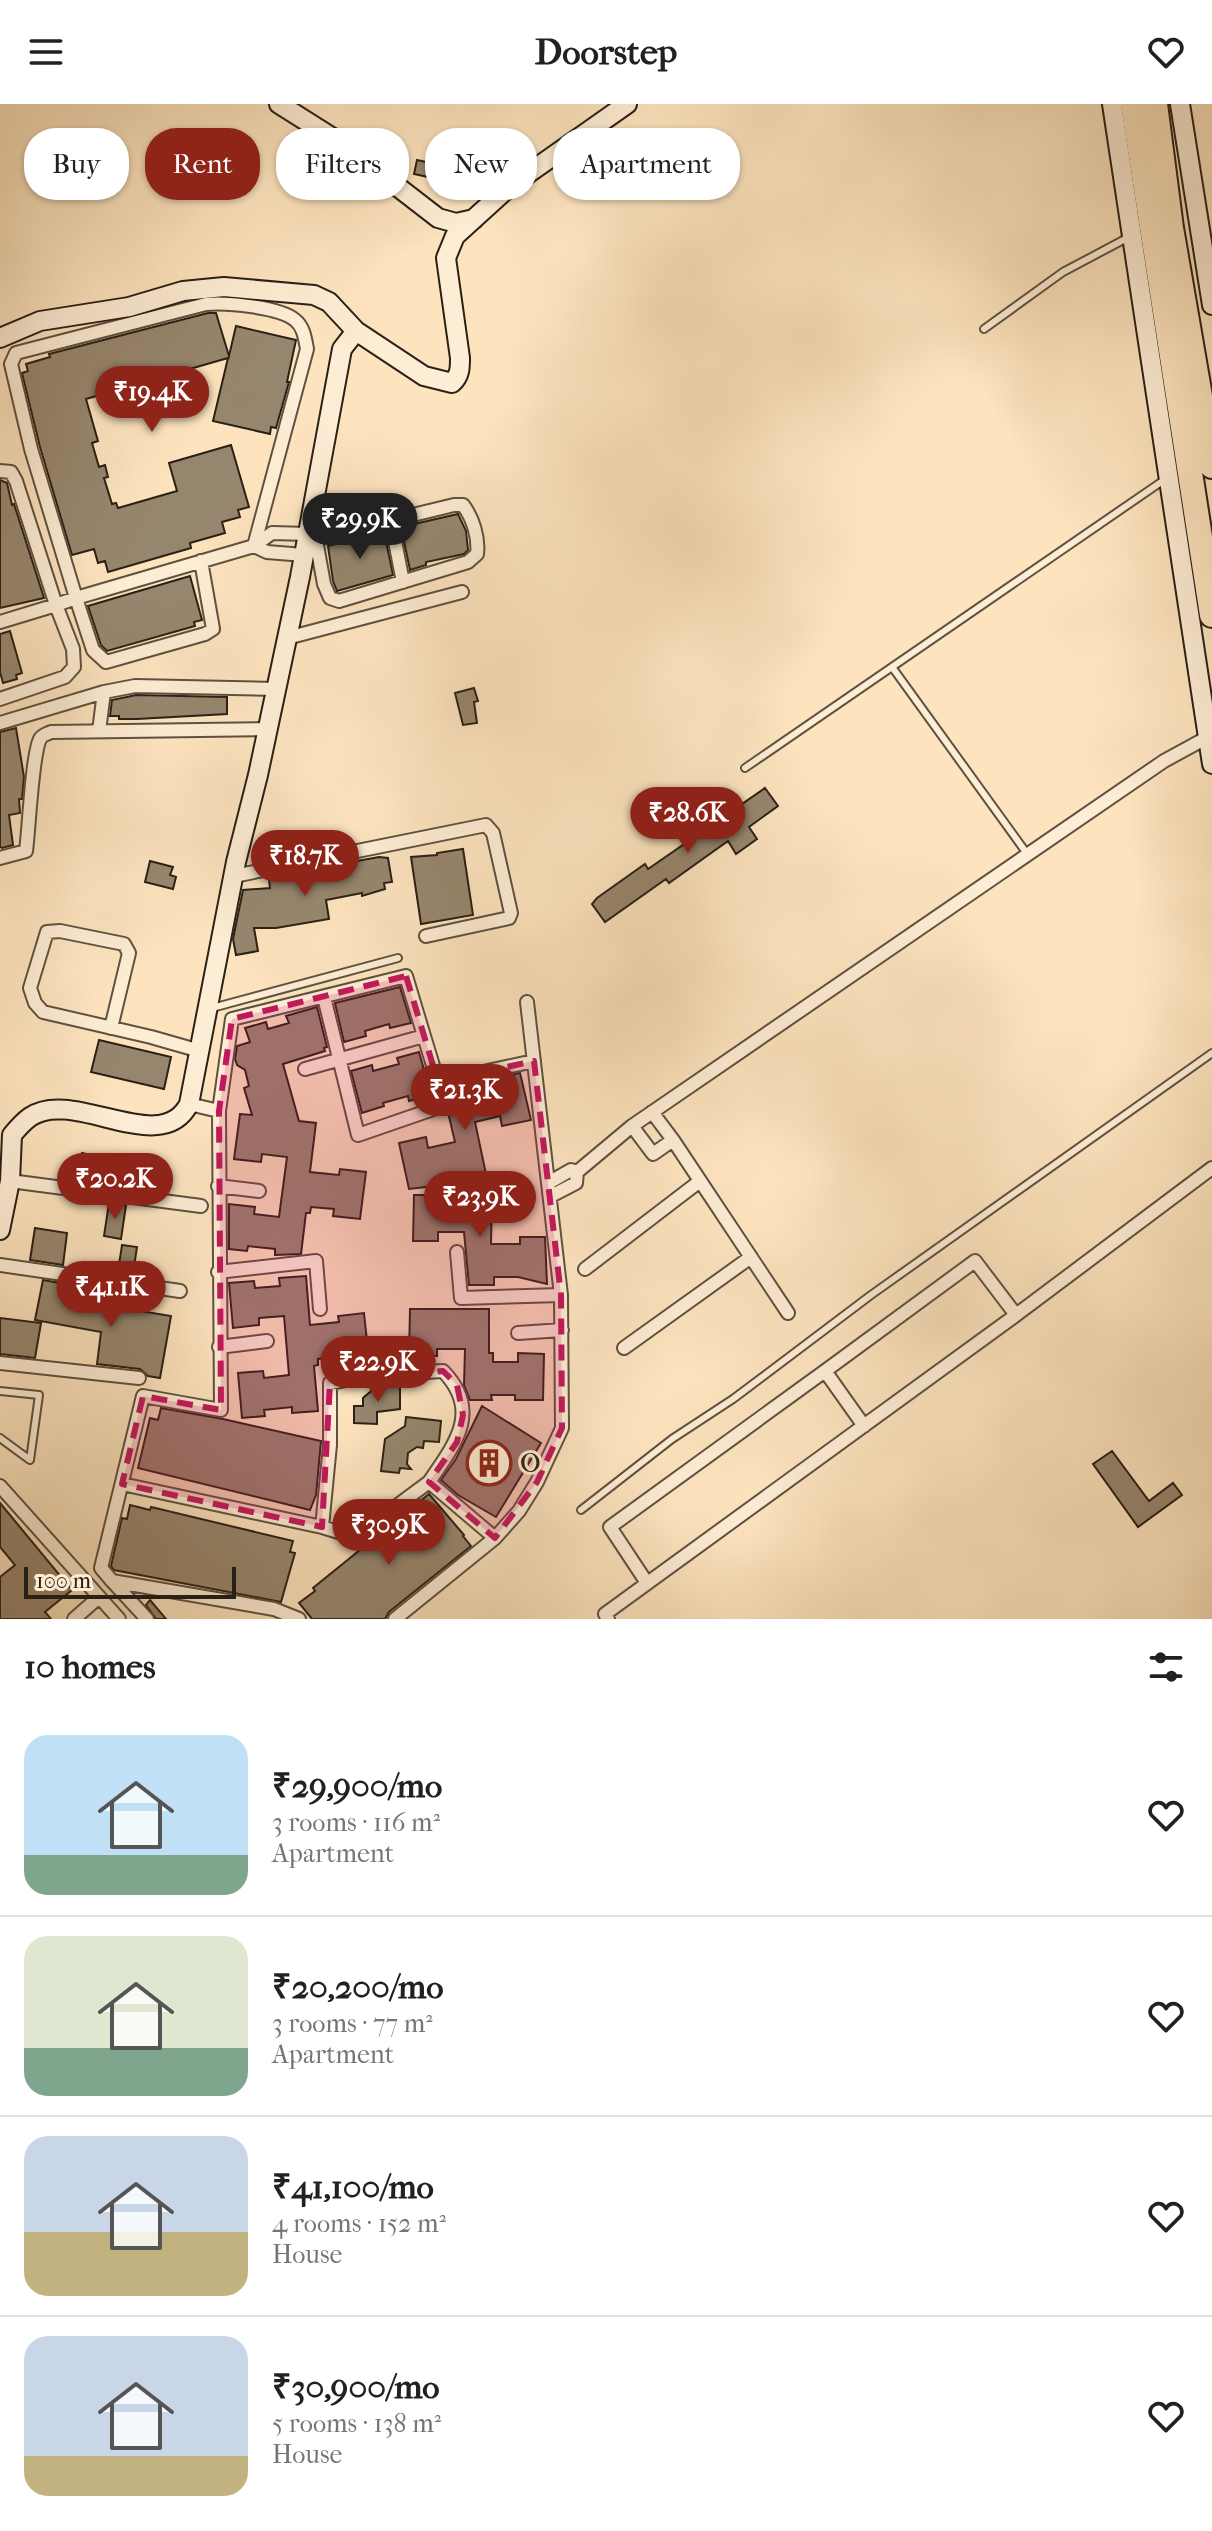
<!DOCTYPE html>
<html lang="en">
<head>
<meta charset="utf-8">
<style>
	:root { --surface:#fff; --page:#f6f6f6; --text:#202124; --muted:#757577; --line:#e0e0e0; --accent:#8f2418 }
	body { margin:0; font-family:"IM FELL French Canon",serif; background:var(--page); color:var(--text); height:100vh; display:flex; flex-direction:column; font-size:30px; white-space:nowrap }
	* { box-sizing:border-box; margin:0 }
	p { font-size:26px; color:var(--muted) }
	.icon { flex:none; width:44px; height:44px; fill:none; stroke:currentColor; stroke-width:2; stroke-linecap:round; stroke-linejoin:round }
	.map { position:relative; height:1515px; overflow:hidden }
	.panel { display:flex; flex-direction:column; background:var(--surface); flex:1 }
	.panel>* { flex:none }
	.guide { position:absolute; left:24px; top:24px; width:800px; height:72px; display:flex; gap:16px }
	.scale { position:absolute; left:24px; bottom:20px; width:212px; box-sizing:border-box; padding-left:8px; border:4px solid #292016; border-top:0; font-size:22px; line-height:28px; white-space:nowrap; color:#292016; -webkit-text-stroke:6px #feedd5; paint-order:stroke }
	.price { position:absolute; translate:-50% -68px; padding:0 18px; border-radius:28px; background:var(--accent); color:#fff; font-size:26px; line-height:52px; filter:drop-shadow(0 2px 4px #0008) }
	.price::after { content:''; position:absolute; left:50%; top:48px; width:24px; height:18px; margin-left:-12px; background:inherit; clip-path:polygon(0 0,100% 0,50% 100%) }
	.price.on { background:#222; color:#fff }
	ul { padding:0; list-style:none }
	li { display:flex; align-items:center; gap:24px; height:200px; padding:0 24px }
	li+li { border-top:2px solid var(--line) }
	li span { display:grid; place-items:center; flex:none; width:224px; height:160px; border-radius:24px; color:#555 }
	li>.icon { margin-inline-start:auto }
	span .icon { width:96px; height:96px; fill:#fffc; stroke-width:1 }
	li b { font-size:34px }
	h2 { display:flex; justify-content:space-between; align-items:center; height:96px; padding:0 24px; font-size:34px }
	.pill { padding:0 28px; border-radius:32px; background:var(--surface); box-shadow:0 2px 6px #0004; font-size:28px; line-height:72px }
	.pill.on { background:var(--accent); color:#fff }
	header { display:flex; justify-content:space-between; align-items:center; height:104px; padding:0 24px; background:var(--surface); font-size:36px; font-weight:800 }
	.map>svg:first-child { display:block }
	.building { fill:#97866e; stroke:#292016; stroke-width:2 }
	.lines { fill:none; stroke-linecap:round; stroke-linejoin:round }
	.lane-casing { stroke:#5e5140; stroke-width:10 }
	.street-casing { stroke:#5e5140; stroke-width:16 }
	.secondary-casing { stroke:#292016; stroke-width:22 }
	.highway-casing { stroke:#292016; stroke-width:28 }
	.lane { stroke:#feedd5; stroke-width:6 }
	.street { stroke:#feedd5; stroke-width:12 }
	.secondary { stroke:#feedd5; stroke-width:18 }
	.highway { stroke:#fde4bf; stroke-width:24 }
	.marked { fill:#c2185b; fill-opacity:0.2; stroke:#c2185b; stroke-width:6; stroke-dasharray:16 10; stroke-linejoin:round }
	.labels { text-anchor:middle; dominant-baseline:central; stroke-width:6; stroke-linejoin:round; paint-order:stroke }
	.poi-label { font-size:26px; fill:#292016; stroke:#feedd5; text-anchor:start }
</style>
</head>
<body>
<header><svg class="icon" aria-label="menu" viewBox="0 0 24 24"><path d="M4 6h16M4 12h16M4 18h16"/></svg>Doorstep<svg class="icon" aria-label="heart" viewBox="0 0 24 24"><path d="M12 20l-8-8c-3-5 5-10 8-4 3-6 11-1 8 4z"/></svg></header>
<div class="map">
<svg width="1212" height="1515" viewBox="0 0 1212 1515">
	<rect width="100%" height="100%" fill="#fde4bf"/>
	<filter id="stains"><feTurbulence type="fractalNoise" baseFrequency=".0025" numOctaves="4"/><feColorMatrix values="0 0 0 0 .2 0 0 0 0 .09 0 0 0 0 .02 0 0 0 .5 -.17"/></filter>
	<radialGradient id="worn" r=".72"><stop offset=".6" stop-color="#630" stop-opacity="0"/><stop offset="1" stop-color="#630" stop-opacity=".3"/></radialGradient>
	<!-- building -->
	<path class="building" d="M417 56 431 59 428 73 414 70Z
		M208 209H216L229 252 236 222 296 236 287 278H289L276 324 271 323 270 330 213 317 228 254 176 269 175 263 145 272 146 278 86 295 98 337 92 339 99 363 105 361 108 373 104 374 112 400 116 399 118 404 177 387 169 359 231 341 249 403 238 406 240 413 222 418 225 429 190 439 191 444 108 468 105 457 98 459 94 445 72 451 40 343 22 269 28 267 26 260 50 253 49 250Z
		M0 376 7 379 12 401 14 400 44 494 0 504Z
		M458 410 466 427 468 446 464 450 426 458V461L410 466 401 423Z
		M384 427 393 471 337 487 333 477 328 442Z
		M190 472 202 516 194 518 195 522 107 547 101 541 88 502Z
		M10 527 22 569 16 571 17 575 3 579 0 568V530Z
		M474 584 478 597 474 598 477 619 463 621 455 589Z
		M136 591 227 593V610L137 615H119V612H110L112 596Z
		M16 624 24 673 22 695H19L20 709 9 711 13 741 2 744 0 743V628Z
		M765 684 778 702 749 723 757 735 736 750 728 737 669 779 666 775 605 818 592 800 597 794 645 760 648 765Z
		M463 745 473 811 421 820 411 753 437 751V749Z
		M379 753 388 754 392 778 384 779 385 785 362 792V789L326 796 329 815 276 824H254L258 847 236 851 233 835 243 786 270 784 269 776 336 765 335 761Z
		M150 757 173 763 170 771 176 773 173 785 145 778Z
		M400 883 411 919 390 924 389 920 365 927 366 932 344 938 335 899Z
		M317 903 327 943 324 944 325 947 283 960 299 1017 316 1019 310 1068 339 1071 340 1065 366 1068 360 1115 333 1112 334 1105 311 1103 310 1109H306L301 1150 275 1151V1145L248 1142 247 1147 229 1145V1100L255 1103 254 1110 279 1113 287 1053 262 1050 261 1058 234 1055 240 1010 252 1011 244 984 249 982 245 966 237 961 235 955 237 942 250 938 245 924 266 918 268 925 289 919 286 912Z
		M99 936 171 953 164 985 91 968Z
		M419 948 431 991 409 997 408 992 383 999 384 1002 362 1009 351 967 372 961 373 967 399 960 397 954Z
		M520 969 531 1016 502 1022 500 1012 475 1018 486 1070 459 1076 457 1068 435 1073V1082L409 1085 399 1039 426 1033 428 1044 455 1038 448 1008 451 1001 448 985 466 981 468 988 494 982 493 975Z
		M82 1049 104 1054 99 1080 77 1076Z
		M414 1091H436L437 1097 464 1098 463 1091H492L491 1140H520V1133H545L547 1180 518 1173H494V1181H469L464 1128H438V1137H413Z
		M109 1099 126 1101 121 1135 104 1132Z
		M35 1124 67 1129 63 1161 30 1156Z
		M122 1141 137 1143 133 1169 118 1167Z
		M306 1172 310 1221 339 1218 338 1212 364 1209 369 1256 342 1259 341 1252 318 1255V1261L314 1262 318 1307 292 1309V1303L264 1306 265 1312 242 1314 238 1269 263 1267 264 1274 289 1271 284 1212 259 1214V1221L233 1224 229 1179 254 1177 255 1184 280 1182 279 1174Z
		M43 1176 60 1179 59 1186 69 1188 68 1195 171 1212 160 1274 148 1272 140 1265 97 1260 101 1228 35 1216Z
		M410 1205H489V1249H493V1258H518V1249L544 1250 543 1296H515V1291H491L492 1296H470L464 1281 465 1245H437V1252H409Z
		M0 1214 41 1219 35 1254 0 1250Z
		M400 1281V1305L377 1308V1320L354 1319V1302H363V1294L377 1282Z
		M482 1302 541 1339 496 1413 458 1391 441 1376 456 1355Z
		M161 1304 223 1315 321 1337 316 1391 310 1406 138 1364 150 1314 158 1316Z
		M406 1313 441 1317 439 1338 424 1337 423 1344 417 1343 408 1349 407 1360 411 1365 400 1364 399 1369 381 1367 385 1335 405 1322Z
		M1112 1347 1149 1397 1173 1379 1182 1391 1138 1423 1093 1360Z
		M429 1390 464 1431 463 1432 471 1442 389 1508 385 1515H312L299 1499 315 1487 313 1484Z
		M0 1399 72 1486 45 1508 51 1515H0V1473L15 1461 0 1443Z
		M130 1401 150 1406 151 1403 293 1437 290 1448 295 1449 281 1498 114 1466 111 1462 122 1414 127 1415Z
		M150 1496 166 1515H156L146 1501Z"/>
	<g class="lines">
		<!-- lane casing -->
		<g class="lane-casing">
			<path id="lane" d="M984 225 1063 168 1129 133
				M892 563 1028 751
				M745 664 1167 374
				M212 904 398 854
				M0 1287 39 1291 30 1356 0 1334
				M581 1406 672 1335 733 1295 871 1191 1212 949"/>
		</g>
		<!-- street casing -->
		<g class="street-casing">
			<path id="street" d="M0 367 11 368 16 377 56 501 76 494 93 546 106 558 205 530 213 525 201 457
				M391 417 403 478
				M306 437 454 401H463C473 414 479 434 477 450L468 458 339 497 330 494 324 480 316 436
				M254 442 307 245C305 235 304 223 295 216 280 203 226 198 206 200L16 249 11 260 31 345 76 494 254 442 272 429 308 430
				M254 442 267 448 304 451
				M0 518 56 501 73 545 74 563 65 573 0 595
				M287 534 462 488
				M0 619 104 588 135 582 276 585
				M99 627 104 588
				M0 754 26 747C29 725 32 651 40 635 42 631 47 630 51 628L268 625
				M234 772 486 721 493 729 511 809 509 814 426 832
				M324 893 358 1031 442 1002 438 978
				M111 924 129 849 124 840 60 827 47 828 30 884 35 899 43 908 151 933 200 947
				M305 965 424 932 438 978 534 957
				M189 1000 219 1007 232 915 406 872 424 932
				M219 1007 221 1306 143 1292 101 1464 112 1477 274 1505 299 1515
				M652 1008 673 1036
				M632 1022 653 1050 673 1036 788 1209
				M577 1068 632 1022 1164 657 1208 633
				M10 1077 201 1102
				M550 1078 571 1066 577 1068 576 1079 551 1092
				M218 1082 259 1087
				M457 1148 461 1194 561 1191
				M0 1161 180 1187
				M585 1165 700 1077
				M218 1168 316 1157 320 1205
				M518 1229 562 1226
				M219 1243 267 1237
				M624 1244 751 1153
				M0 1259 139 1274
				M864 1322 825 1267 975 1157 1016 1211
				M429 1378 355 1433 322 1423 330 1341V1279L374 1271 443 1267C482 1307 455 1340 429 1378L495 1434 519 1407 537 1378 562 1324 561 1191 527 898
				M122 1380 322 1423
				M0 1382 119 1515
				M112 1477 147 1515
				M647 1479 610 1423 825 1267
				M74 1515 99 1493
				M395 1515 495 1434
				M608 1515 605 1510 1016 1211 1212 1064"/>
		</g>
		<!-- secondary casing -->
		<g class="secondary-casing">
			<path id="secondary" d="M279 0 341 39 438 114 456 119 474 115
				M1112 0 1212 660
				M1180 0 1212 201
				M0 234 40 217 129 203 183 187 224 183 314 191 329 198 356 227
				M0 1126 10 1077 12 1031C17 1025 23 1018 30 1013 73 983 161 1055 189 1000L236 758 258 671 300 473 342 245 356 227 424 272 452 279C460 272 460 264 460 254L446 154 455 132 509 83 627 0"/>
		</g>
		<!-- highway casing -->
		<g class="highway-casing">
			<path id="highway" d="M1133 0 1212 511
				M1155 0 1171 124 1212 362"/>
		</g>
		<!-- lane -->
		<use href="#lane" class="lane"/>
		<!-- street -->
		<use href="#street" class="street"/>
		<!-- secondary -->
		<use href="#secondary" class="secondary"/>
		<!-- highway -->
		<use href="#highway" class="highway"/>
	</g>
	<!-- marked area -->
	<path class="marked" d="M406 872 438 978 534 957 561 1191 562 1324 537 1378 495 1434 429 1378 457 1338 463 1311 457 1281 443 1267 330 1279 322 1423 122 1380 143 1292 221 1306 219 1007 232 915Z"/>
	<!-- icons -->
	<defs>
		<g id="building-ring" transform="scale(2.3)"><circle r="9.5" fill="#feedd5" stroke="#8f2418" stroke-width="1.5"/><path d="M-4-6H4V6H1V3H-1V6H-4ZM-2.5-4.3h1.7v1.8h-1.7ZM.8-4.3h1.7v1.8H.8ZM-2.5-1h1.7V.8h-1.7ZM.8-1h1.7V.8H.8Z" fill="#8f2418"/></g>
	</defs>
	<g fill-rule="evenodd">
		<use href="#building-ring" x="489" y="1359"/>
	</g>
	<g class="labels">
		<!-- poi labels -->
		<g class="poi-label">
			<text x="520" y="1359">O</text>
		</g>
	</g>
	<rect width="100%" height="100%" filter="url(#stains)"/>
	<rect width="100%" height="100%" fill="url(#worn)"/>
</svg>
<div class="scale">100 m</div>
<b class="price" style="left:152px;top:330px">₹19.4K</b>
<b class="price on" style="left:360px;top:457px">₹29.9K</b>
<b class="price" style="left:688px;top:751px">₹28.6K</b>
<b class="price" style="left:305px;top:794px">₹18.7K</b>
<b class="price" style="left:465px;top:1028px">₹21.3K</b>
<b class="price" style="left:115px;top:1117px">₹20.2K</b>
<b class="price" style="left:480px;top:1135px">₹23.9K</b>
<b class="price" style="left:111px;top:1225px">₹41.1K</b>
<b class="price" style="left:378px;top:1300px">₹22.9K</b>
<b class="price" style="left:389px;top:1463px">₹30.9K</b>
<div class="guide">
<a class="pill">Buy</a>
<a class="pill on">Rent</a>
<a class="pill">Filters</a>
<a class="pill">New</a>
<a class="pill">Apartment</a>
</div>
</div>
<section class="panel">
<h2>10 homes<svg class="icon" aria-label="filters" viewBox="0 0 24 24"><path d="M4 7h16M4 17h16"/><circle cx="9" cy="7" r="2"/><circle cx="15" cy="17" r="2"/></svg></h2>
<ul>
<li><span style="background:linear-gradient(#bfe0f5 75%,#7fa58c 0)"><svg class="icon" aria-label="home" viewBox="0 0 24 24"><path d="M3 11l9-7 9 7M6 9v11h12V9"/></svg></span><div><b>₹29,900/mo</b><p>3 rooms · 116 m²</p><p>Apartment</p></div><svg class="icon" aria-label="heart" viewBox="0 0 24 24"><path d="M12 20l-8-8c-3-5 5-10 8-4 3-6 11-1 8 4z"/></svg></li>
<li><span style="background:linear-gradient(#dfe7d0 70%,#7fa58c 0)"><svg class="icon" aria-label="home" viewBox="0 0 24 24"><path d="M3 11l9-7 9 7M6 9v11h12V9"/></svg></span><div><b>₹20,200/mo</b><p>3 rooms · 77 m²</p><p>Apartment</p></div><svg class="icon" aria-label="heart" viewBox="0 0 24 24"><path d="M12 20l-8-8c-3-5 5-10 8-4 3-6 11-1 8 4z"/></svg></li>
<li><span style="background:linear-gradient(#c9d6e8 60%,#c2b280 0)"><svg class="icon" aria-label="home" viewBox="0 0 24 24"><path d="M3 11l9-7 9 7M6 9v11h12V9"/></svg></span><div><b>₹41,100/mo</b><p>4 rooms · 152 m²</p><p>House</p></div><svg class="icon" aria-label="heart" viewBox="0 0 24 24"><path d="M12 20l-8-8c-3-5 5-10 8-4 3-6 11-1 8 4z"/></svg></li>
<li><span style="background:linear-gradient(#c9d6e8 75%,#c2b280 0)"><svg class="icon" aria-label="home" viewBox="0 0 24 24"><path d="M3 11l9-7 9 7M6 9v11h12V9"/></svg></span><div><b>₹30,900/mo</b><p>5 rooms · 138 m²</p><p>House</p></div><svg class="icon" aria-label="heart" viewBox="0 0 24 24"><path d="M12 20l-8-8c-3-5 5-10 8-4 3-6 11-1 8 4z"/></svg></li>
</ul>
</section>
</body>
</html>
